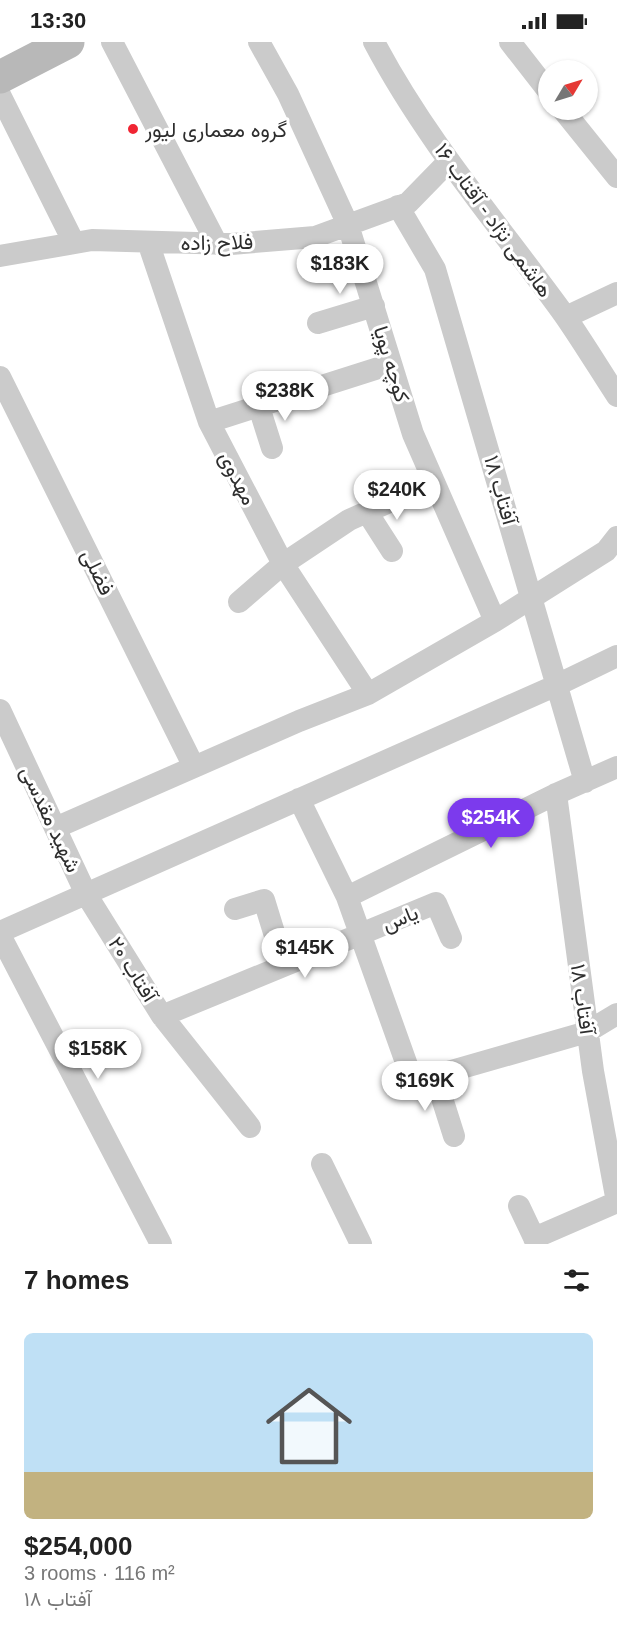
<!DOCTYPE html>
<html lang="en">
<head>
<meta charset="utf-8">
<style>
	:root { --surface:#fff; --page:#f2f2f2; --text:#222; --muted:#767676; --line:#e0e0e0; --accent:#7c3aed }
	body { margin:0; font-family:Arial,Vazirmatn,sans-serif; background:var(--page); color:var(--text); height:100vh; display:flex; flex-direction:column; font-size:22px; white-space:nowrap }
	* { box-sizing:border-box; margin:0 }
	p { font-size:20px; color:var(--muted) }
	.icon { flex:none; width:33px; height:33px; fill:none; stroke:currentColor; stroke-width:2; stroke-linecap:round; stroke-linejoin:round }
	.map { position:relative; height:1202px; overflow:hidden }
	.side { display:flex; flex-direction:column; background:var(--surface); flex:1 }
	.side>* { flex:none }
	.needle { width:39px; rotate:52deg }
	.fabs { position:absolute; left:538px; top:18px; display:grid; gap:12px }
	.fabs a { display:grid; place-items:center; width:60px; height:60px; border-radius:50%; background:var(--surface); box-shadow:0 2px 4px #0004; font-size:30px }
	.price { position:absolute; translate:-50% -51px; padding:0 14px; border-radius:21px; background:#fff; color:#222; font-size:20px; line-height:39px; filter:drop-shadow(0 2px 3px #0008) }
	.price::after { content:''; position:absolute; left:50%; top:36px; width:18px; height:14px; margin-left:-9px; background:inherit; clip-path:polygon(0 0,100% 0,50% 100%) }
	.price.active { background:var(--accent); color:#fff }
	ul { padding:0; list-style:none }
	li { display:grid; align-content:center; gap:12px; height:318px; padding:0 24px }
	li+li { border-top:2px solid var(--line) }
	li span { display:grid; place-items:center; height:186px; border-radius:9px; color:#555 }
	li>.icon { margin-inline-start:auto }
	span .icon { width:108px; height:108px; fill:#fffc; stroke-width:1 }
	li b { font-size:26px }
	h2 { display:flex; justify-content:space-between; align-items:center; height:72px; padding:0 24px; font-size:26px }
	.status { display:flex; justify-content:space-between; align-items:center; height:42px; padding:0 30px; background:var(--surface); direction:ltr }
	.status svg { height:16px; fill:currentColor }
	.map>svg:first-child { display:block }
	.lines { fill:none; stroke-linecap:round; stroke-linejoin:round }
	.minor { stroke:#cbcbcb; stroke-width:22 }
	.secondary { stroke:#b8b8b8; stroke-width:33 }
	.poi-dot { fill:#f02533; stroke:#fff; stroke-width:2 }
	.labels { text-anchor:middle; dominant-baseline:central; stroke-width:6; stroke-linejoin:round; paint-order:stroke }
	.poi-label { font-size:21px; fill:#2e2e2e; stroke:#fff; text-anchor:start }
	.street-label { font-size:21px; fill:#2e2e2e; stroke:#fff }
</style>
</head>
<body>
<div class="status"><b>13:30</b><svg viewBox="0 0 49 12"><path d="M0 12V9h3v3zM5 12V6h3v6zM10 12V3h3v9zM15 12V0h3v12zM26 1h20v11H26zM47 4h2v5h-2z"/></svg></div>
<div class="map">
<svg width="617" height="1202" viewBox="0 0 617 1202">
	<rect width="100%" height="100%" fill="#fff"/>
	<g class="lines">
		<!-- minor -->
		<path class="minor" d="M112 0 217 202
			M259 0 288 52 348 183 413 392 495 579
			M374 0C426 99 500 184 565 274 583 300 600 328 617 354
			M510 0 549 50
			M0 53 74 201
			M563 68 617 135
			M398 164 435 227 585 740
			M148 200 209 380 283 522 368 652
			M0 214 92 198 231 202 315 195 408 161 449 119
			M566 275 617 251
			M318 281 374 264
			M0 335 194 725
			M259 365 272 406
			M209 380 391 322
			M367 470 392 509
			M239 560 283 522 349 478 434 440
			M0 668 86 852 162 974 250 1085
			M556 752 593 1029 617 1160
			M299 757 347 855 413 1040 587 990 617 972
			M55 786 299 679 368 652 495 579 606 509 617 495
			M347 855 556 752 617 725
			M235 867 264 858 284 923
			M0 890 557 643 617 614
			M0 893 161 1202
			M162 974 436 861 451 896
			M435 1034 454 1094
			M322 1122 361 1202
			M519 1164 537 1202
			M534 1196 617 1160"/>
		<!-- secondary -->
		<path class="secondary" d="M0 35 68 0"/>
	</g>
	<!-- markers -->
	<circle class="poi-dot" cx="133" cy="87" r="6"/>
	<g class="labels">
		<!-- poi labels -->
		<g class="poi-label">
			<text x="145" y="87">گروه معماری لیور</text>
		</g>
		<!-- street labels -->
		<g class="street-label">
			<text transform="translate(494 178) rotate(54)">هاشمی نژاد - آقتاب ۱۶</text>
			<text transform="translate(217 200) rotate(-1)">فلاح زاده</text>
			<text transform="translate(392 322) rotate(73)">کوچه پویا</text>
			<text transform="translate(238 436) rotate(63)">مهدوی</text>
			<text transform="translate(501 448) rotate(74)">آفتاب ۱۸</text>
			<text transform="translate(98 530) rotate(64)">فضلی</text>
			<text transform="translate(51 777) rotate(65)">شهید مقدسی</text>
			<text transform="translate(400 876) rotate(-22)">یاس</text>
			<text transform="translate(133 927) rotate(58)">آفتاب ۲۰</text>
			<text transform="translate(583 957) rotate(82)">آفتاب ۱۸</text>
		</g>
	</g>
</svg>
<div class="fabs">
<a><svg class="needle" viewBox="-14 -14 28 28"><path d="M0-13l5 13h-10z" fill="#e53935"/><path d="M0 13l5-13h-10z" fill="#767676"/></svg></a>
</div>
<b class="price" style="left:340px;top:253px">$183K</b>
<b class="price" style="left:285px;top:380px">$238K</b>
<b class="price" style="left:397px;top:479px">$240K</b>
<b class="price active" style="left:491px;top:807px">$254K</b>
<b class="price" style="left:305px;top:937px">$145K</b>
<b class="price" style="left:98px;top:1038px">$158K</b>
<b class="price" style="left:425px;top:1070px">$169K</b>
</div>
<section class="side">
<h2>7 homes<svg class="icon" aria-label="filters" viewBox="0 0 24 24"><path d="M4 7h16M4 17h16"/><circle cx="9" cy="7" r="2"/><circle cx="15" cy="17" r="2"/></svg></h2>
<ul>
<li><span style="background:linear-gradient(#bfe0f5 75%,#c2b280 0)"><svg class="icon" aria-label="home" viewBox="0 0 24 24"><path d="M3 11l9-7 9 7M6 9v11h12V9"/></svg></span><div><b>$254,000</b><p>3 rooms · 116 m²</p><p>آفتاب ۱۸</p></div></li>
</ul>
</section>
</body>
</html>
